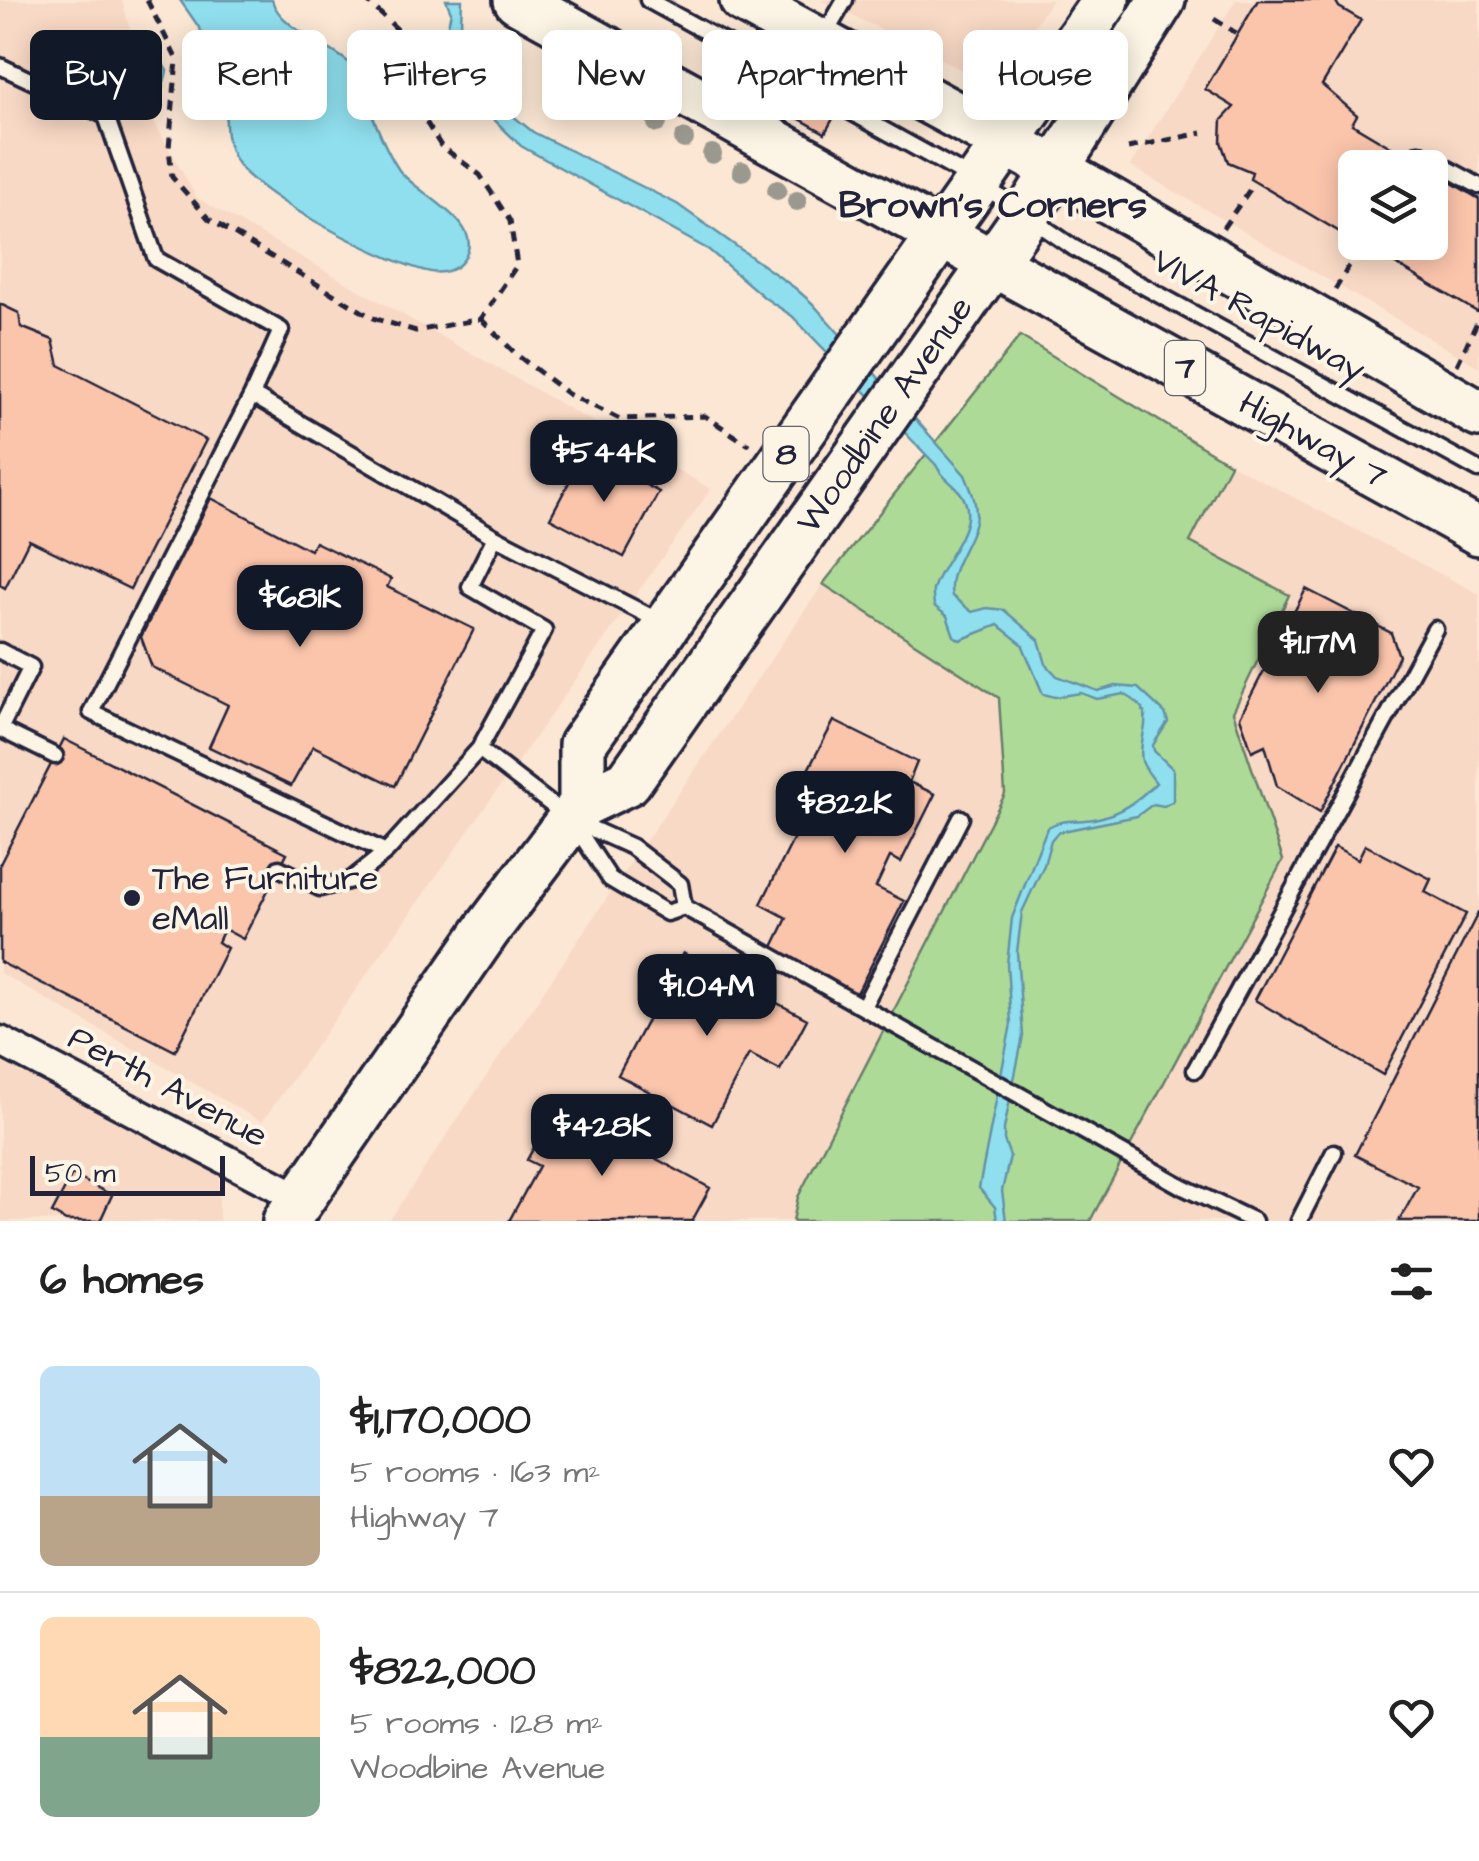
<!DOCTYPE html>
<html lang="en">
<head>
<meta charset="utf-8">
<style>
	:root { --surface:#fff; --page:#f2f2f2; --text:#222; --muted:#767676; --line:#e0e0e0; --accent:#111827 }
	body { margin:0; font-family:"Architects Daughter",sans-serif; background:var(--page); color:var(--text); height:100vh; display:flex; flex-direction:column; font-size:38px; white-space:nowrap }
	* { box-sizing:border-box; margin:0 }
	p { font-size:32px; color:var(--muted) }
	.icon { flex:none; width:55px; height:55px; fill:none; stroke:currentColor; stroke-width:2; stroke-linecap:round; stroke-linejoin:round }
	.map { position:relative; height:1221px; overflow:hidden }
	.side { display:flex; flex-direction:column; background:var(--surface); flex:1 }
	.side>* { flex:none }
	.banner { position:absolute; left:30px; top:30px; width:1420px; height:90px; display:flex; gap:20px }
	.tools { position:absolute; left:1338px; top:150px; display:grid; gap:20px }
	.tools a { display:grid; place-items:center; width:110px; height:110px; border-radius:15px; background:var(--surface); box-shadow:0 5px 25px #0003; font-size:50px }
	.scale { position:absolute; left:30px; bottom:25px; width:195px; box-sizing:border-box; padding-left:10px; border:5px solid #22223b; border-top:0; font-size:28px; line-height:35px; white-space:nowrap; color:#22223b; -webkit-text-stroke:8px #fcf5e5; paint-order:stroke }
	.price { position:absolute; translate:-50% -85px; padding:0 22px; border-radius:20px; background:var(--accent); color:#fff; font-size:32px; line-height:65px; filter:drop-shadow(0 2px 5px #0008) }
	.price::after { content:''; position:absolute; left:50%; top:60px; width:30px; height:22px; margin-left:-15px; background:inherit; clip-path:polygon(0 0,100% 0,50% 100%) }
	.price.current { background:#222; color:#fff }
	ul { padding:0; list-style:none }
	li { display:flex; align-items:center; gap:30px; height:250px; padding:0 40px }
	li+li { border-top:2px solid var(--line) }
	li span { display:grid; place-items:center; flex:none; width:280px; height:200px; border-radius:15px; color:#555 }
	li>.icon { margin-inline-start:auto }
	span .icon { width:120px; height:120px; fill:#fffc; stroke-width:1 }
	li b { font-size:42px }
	h2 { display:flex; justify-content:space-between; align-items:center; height:120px; padding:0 40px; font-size:42px }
	.chip { padding:0 35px; border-radius:15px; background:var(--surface); box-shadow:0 5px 25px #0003; font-size:35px; line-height:90px }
	.chip.current { background:var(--accent); color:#fff }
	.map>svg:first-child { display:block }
	.built { fill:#f8d9c5; fill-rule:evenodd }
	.green { fill:#aeda98; stroke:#687e6a; stroke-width:2.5 }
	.water { fill:#90dfee; stroke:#6493a6; stroke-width:2.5 }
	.building { fill:#fbc5ac; stroke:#22223b; stroke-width:2.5 }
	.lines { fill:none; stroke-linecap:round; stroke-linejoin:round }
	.service-casing { stroke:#22223b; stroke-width:21 }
	.minor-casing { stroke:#22223b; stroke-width:35 }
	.primary-casing { stroke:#22223b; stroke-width:52 }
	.path { stroke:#22223b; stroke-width:5; stroke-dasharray:10 8; stroke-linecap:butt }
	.service { stroke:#fcf5e5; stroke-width:14 }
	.minor { stroke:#fcf5e5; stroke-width:28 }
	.primary { stroke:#fcf5e5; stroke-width:45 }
	.tree { fill:#9b998f }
	.poi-dot { fill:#22223b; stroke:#fcf5e5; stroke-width:4 }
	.labels { text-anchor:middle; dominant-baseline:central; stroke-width:8; stroke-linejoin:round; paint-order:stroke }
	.shield { fill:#fcf5e5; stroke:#63616e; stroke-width:2.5 }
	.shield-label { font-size:32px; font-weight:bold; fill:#22223b }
	.street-label { font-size:35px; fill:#22223b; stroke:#fcf5e5 }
	.poi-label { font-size:35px; fill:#22223b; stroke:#fcf5e5; text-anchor:start }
	.neighbourhood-label { font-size:38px; font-weight:bold; fill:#22223b; stroke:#fcf5e5 }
</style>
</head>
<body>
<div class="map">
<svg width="1479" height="1221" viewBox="0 0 1479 1221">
	<rect width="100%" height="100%" fill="#fce7d4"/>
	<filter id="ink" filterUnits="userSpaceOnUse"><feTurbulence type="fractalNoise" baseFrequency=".01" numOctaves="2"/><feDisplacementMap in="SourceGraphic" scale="20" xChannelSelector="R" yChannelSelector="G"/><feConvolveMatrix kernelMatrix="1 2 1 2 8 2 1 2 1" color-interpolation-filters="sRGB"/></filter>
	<g filter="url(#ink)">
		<!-- built -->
		<path class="built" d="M0 0H122L155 124 197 198 711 489 262 1122 0 973Z
			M821 0H1052L993 85Z
			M1236 0H1479V367L1130 166ZM1355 168H1430V242H1355Z
			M1230 464 1479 594V1221H1090L1283 860 1233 712 1288 595 1189 542Z
			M823 584 999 698 1005 794 798 1197 793 1221H389L616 884Z
			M0 1062 219 1175V1221H0Z"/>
		<!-- green -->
		<path class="green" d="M1020 336 1230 464 1190 542 1289 595 1233 712 1283 860 1090 1221H793L798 1197 1005 794 999 698 823 584Z"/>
		<!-- water -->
		<path class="water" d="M180 0H272C280 29 331 45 353 66 362 75 365 96 370 108 377 128 387 152 399 170 416 194 488 223 464 259 457 270 443 274 431 272 389 264 257 197 236 161 220 135 229 107 223 79 216 48 197 25 180 0Z
			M446 0H462L461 24 466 45 488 96 533 132 677 204 795 288 812 303 965 475C970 487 976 500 976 513 975 541 945 569 952 596L972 612 987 608 1004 610 1039 640 1046 664 1057 676 1098 691 1116 686 1138 688 1165 713 1168 722 1153 745 1154 751 1173 769V801L1164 806 1153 804 1137 816 1058 832 1051 840 1044 865 1022 912 1017 952 1023 1036 1004 1129V1140L1010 1156 1002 1191 1006 1221H997L995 1207 979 1188 1011 1024 1007 964 1012 918 1047 828C1061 818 1077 822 1094 819 1120 814 1137 801 1156 783 1152 777 1144 768 1142 761 1136 730 1163 715 1124 694L1097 699 1081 693 1055 697 1043 694 1022 644 998 625 960 640 954 636 947 616 934 606C934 601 932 595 933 590 939 565 977 529 965 501 959 485 943 481 936 465L792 316 765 298 709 250 521 146 477 103 458 73 457 57 447 29 451 12Z
			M136 36C152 39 159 58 167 71L161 94 153 102 138 55Z"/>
		<!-- building -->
		<path class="building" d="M1258 0H1335L1339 7 1361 20 1322 85 1357 115 1352 124 1426 168H1355V241L1250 179 1252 172 1228 162 1221 142 1222 120 1234 107 1205 89Z
			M758 29 854 81 845 98 749 45Z
			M740 62 835 115 825 133 730 80Z
			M1430 170 1479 199V313L1358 242H1430Z
			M0 304 19 313 21 327 53 340 59 365 206 440 130 589 29 540 5 588 0 585Z
			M585 452 659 492 624 557 550 518Z
			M211 498 310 550 315 542 391 579 387 587 474 629 395 786 313 746 291 786 209 747 228 705 152 667 141 637Z
			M1306 589 1391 633 1399 656 1320 812 1277 786 1265 745 1252 751 1240 717Z
			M834 721 917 762 909 782 935 794 901 862 890 857 876 887 904 901 856 995 772 949 787 918 761 904 803 820 786 811Z
			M64 739 287 853 243 939 224 929 218 942 227 948 175 1051 0 962V864Z
			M1365 845 1431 879 1425 892 1466 914 1383 1075 1255 1000 1335 847 1358 859Z
			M1479 911V1221H1399L1418 1187 1355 1155Z
			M683 953 807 1019 780 1070 749 1054 712 1125 618 1075Z
			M557 1105 710 1188 692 1221H509L539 1166 527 1160Z
			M72 1175 112 1195 100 1221H66L52 1213Z"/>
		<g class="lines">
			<!-- service casing -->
			<g class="service-casing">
				<path id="service" d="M648 0 978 182 1074 248 1479 470
					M823 38 845 0
					M0 66 106 116 156 259 281 330 252 395
					M1419 153 1479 186
					M661 622 495 537 252 395 91 712 386 852 479 749 570 819 632 847 680 884 684 907
					M0 651 31 667 0 729
					M2 730 55 756
					M479 749 544 630 470 587 495 537
					M574 824 610 879 667 913 684 907
					M279 868 320 888 351 880 386 852
					M684 907 1183 1187 1254 1221
					M863 1007 961 818
					M1195 1070 1435 629
					M1299 1221 1334 1152"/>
			</g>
			<!-- minor casing -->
			<g class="minor-casing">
				<path id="minor" d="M0 1041 301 1199"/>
			</g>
			<!-- primary casing -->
			<g class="primary-casing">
				<path id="primary" d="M517 0 1479 532
					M743 0 1057 170 1479 414
					M582 804V745L1106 0
					M286 1221 487 930 582 804 628 782 1028 213 1162 0"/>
			</g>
			<!-- path -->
			<path class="path" d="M147 0 177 60 169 148 172 177 209 219 373 318 416 331 481 319 517 265 510 221 480 175 441 146 418 109 399 31 366 0
				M1214 19 1236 33
				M1128 148 1202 133
				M1223 228 1253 185
				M1335 290 1361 245
				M481 319 517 355 568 394 620 419 705 416 749 445
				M1457 365 1479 318"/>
			<!-- service -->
			<use href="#service" class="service"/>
			<!-- minor -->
			<use href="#minor" class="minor"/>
			<!-- primary -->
			<use href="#primary" class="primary"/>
		</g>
		<!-- trees -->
		<g class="tree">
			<circle cx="915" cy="57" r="10"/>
			<circle cx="629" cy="108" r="10"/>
			<circle cx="657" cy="123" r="10"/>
			<circle cx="684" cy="139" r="10"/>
			<circle cx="712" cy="154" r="10"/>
			<circle cx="742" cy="171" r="10"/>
			<circle cx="777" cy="190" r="10"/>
			<circle cx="797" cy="201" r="10"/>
		</g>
	</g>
	<!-- markers -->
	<circle class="poi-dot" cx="132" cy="898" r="10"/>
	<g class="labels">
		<!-- shield labels -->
		<g class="shield">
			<rect x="1165" y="341" width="40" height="54" rx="8"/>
			<rect x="763.5" y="427" width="45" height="54" rx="8"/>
		</g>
		<g class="shield-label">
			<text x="1185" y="368">7</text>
			<text x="786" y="454">8</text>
		</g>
		<!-- street labels -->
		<g class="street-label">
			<text transform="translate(1259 315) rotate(29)">VIVA Rapidway</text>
			<text transform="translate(885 415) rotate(-55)">Woodbine Avenue</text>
			<text transform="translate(1313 440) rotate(29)">Highway 7</text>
			<text transform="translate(168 1087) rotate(28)">Perth Avenue</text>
		</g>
		<!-- poi labels -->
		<g class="poi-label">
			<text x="152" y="878">The Furniture<tspan x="152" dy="40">eMall</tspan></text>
		</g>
		<!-- neighbourhood labels -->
		<g class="neighbourhood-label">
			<text x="993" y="206">Brown's Corners</text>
		</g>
	</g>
</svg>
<div class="tools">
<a><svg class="icon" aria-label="layers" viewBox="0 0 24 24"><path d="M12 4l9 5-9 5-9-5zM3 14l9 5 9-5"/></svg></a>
</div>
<div class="scale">50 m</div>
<b class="price" style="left:604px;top:505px">$544K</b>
<b class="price" style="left:300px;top:650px">$681K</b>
<b class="price current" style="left:1318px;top:696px">$1.17M</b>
<b class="price" style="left:845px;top:856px">$822K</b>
<b class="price" style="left:707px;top:1039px">$1.04M</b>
<b class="price" style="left:602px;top:1179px">$428K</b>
<div class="banner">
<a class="chip current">Buy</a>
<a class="chip">Rent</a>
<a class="chip">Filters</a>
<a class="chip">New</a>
<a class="chip">Apartment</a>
<a class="chip">House</a>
</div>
</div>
<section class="side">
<h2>6 homes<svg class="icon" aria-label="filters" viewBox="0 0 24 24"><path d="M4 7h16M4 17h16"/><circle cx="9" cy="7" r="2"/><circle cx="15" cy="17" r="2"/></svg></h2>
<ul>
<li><span style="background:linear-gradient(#bfe0f5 65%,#b9a48a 0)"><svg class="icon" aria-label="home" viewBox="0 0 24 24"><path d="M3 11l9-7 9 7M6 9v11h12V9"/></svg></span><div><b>$1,170,000</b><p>5 rooms · 163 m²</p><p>Highway 7</p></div><svg class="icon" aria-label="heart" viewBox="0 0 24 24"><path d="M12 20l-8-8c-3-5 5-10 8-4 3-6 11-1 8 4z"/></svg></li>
<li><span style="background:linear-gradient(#ffd9b3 60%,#7fa58c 0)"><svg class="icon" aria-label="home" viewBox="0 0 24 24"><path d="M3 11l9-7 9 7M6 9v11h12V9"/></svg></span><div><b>$822,000</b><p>5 rooms · 128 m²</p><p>Woodbine Avenue</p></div><svg class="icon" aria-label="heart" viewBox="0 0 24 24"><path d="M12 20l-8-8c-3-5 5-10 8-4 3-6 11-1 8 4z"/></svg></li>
</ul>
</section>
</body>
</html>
